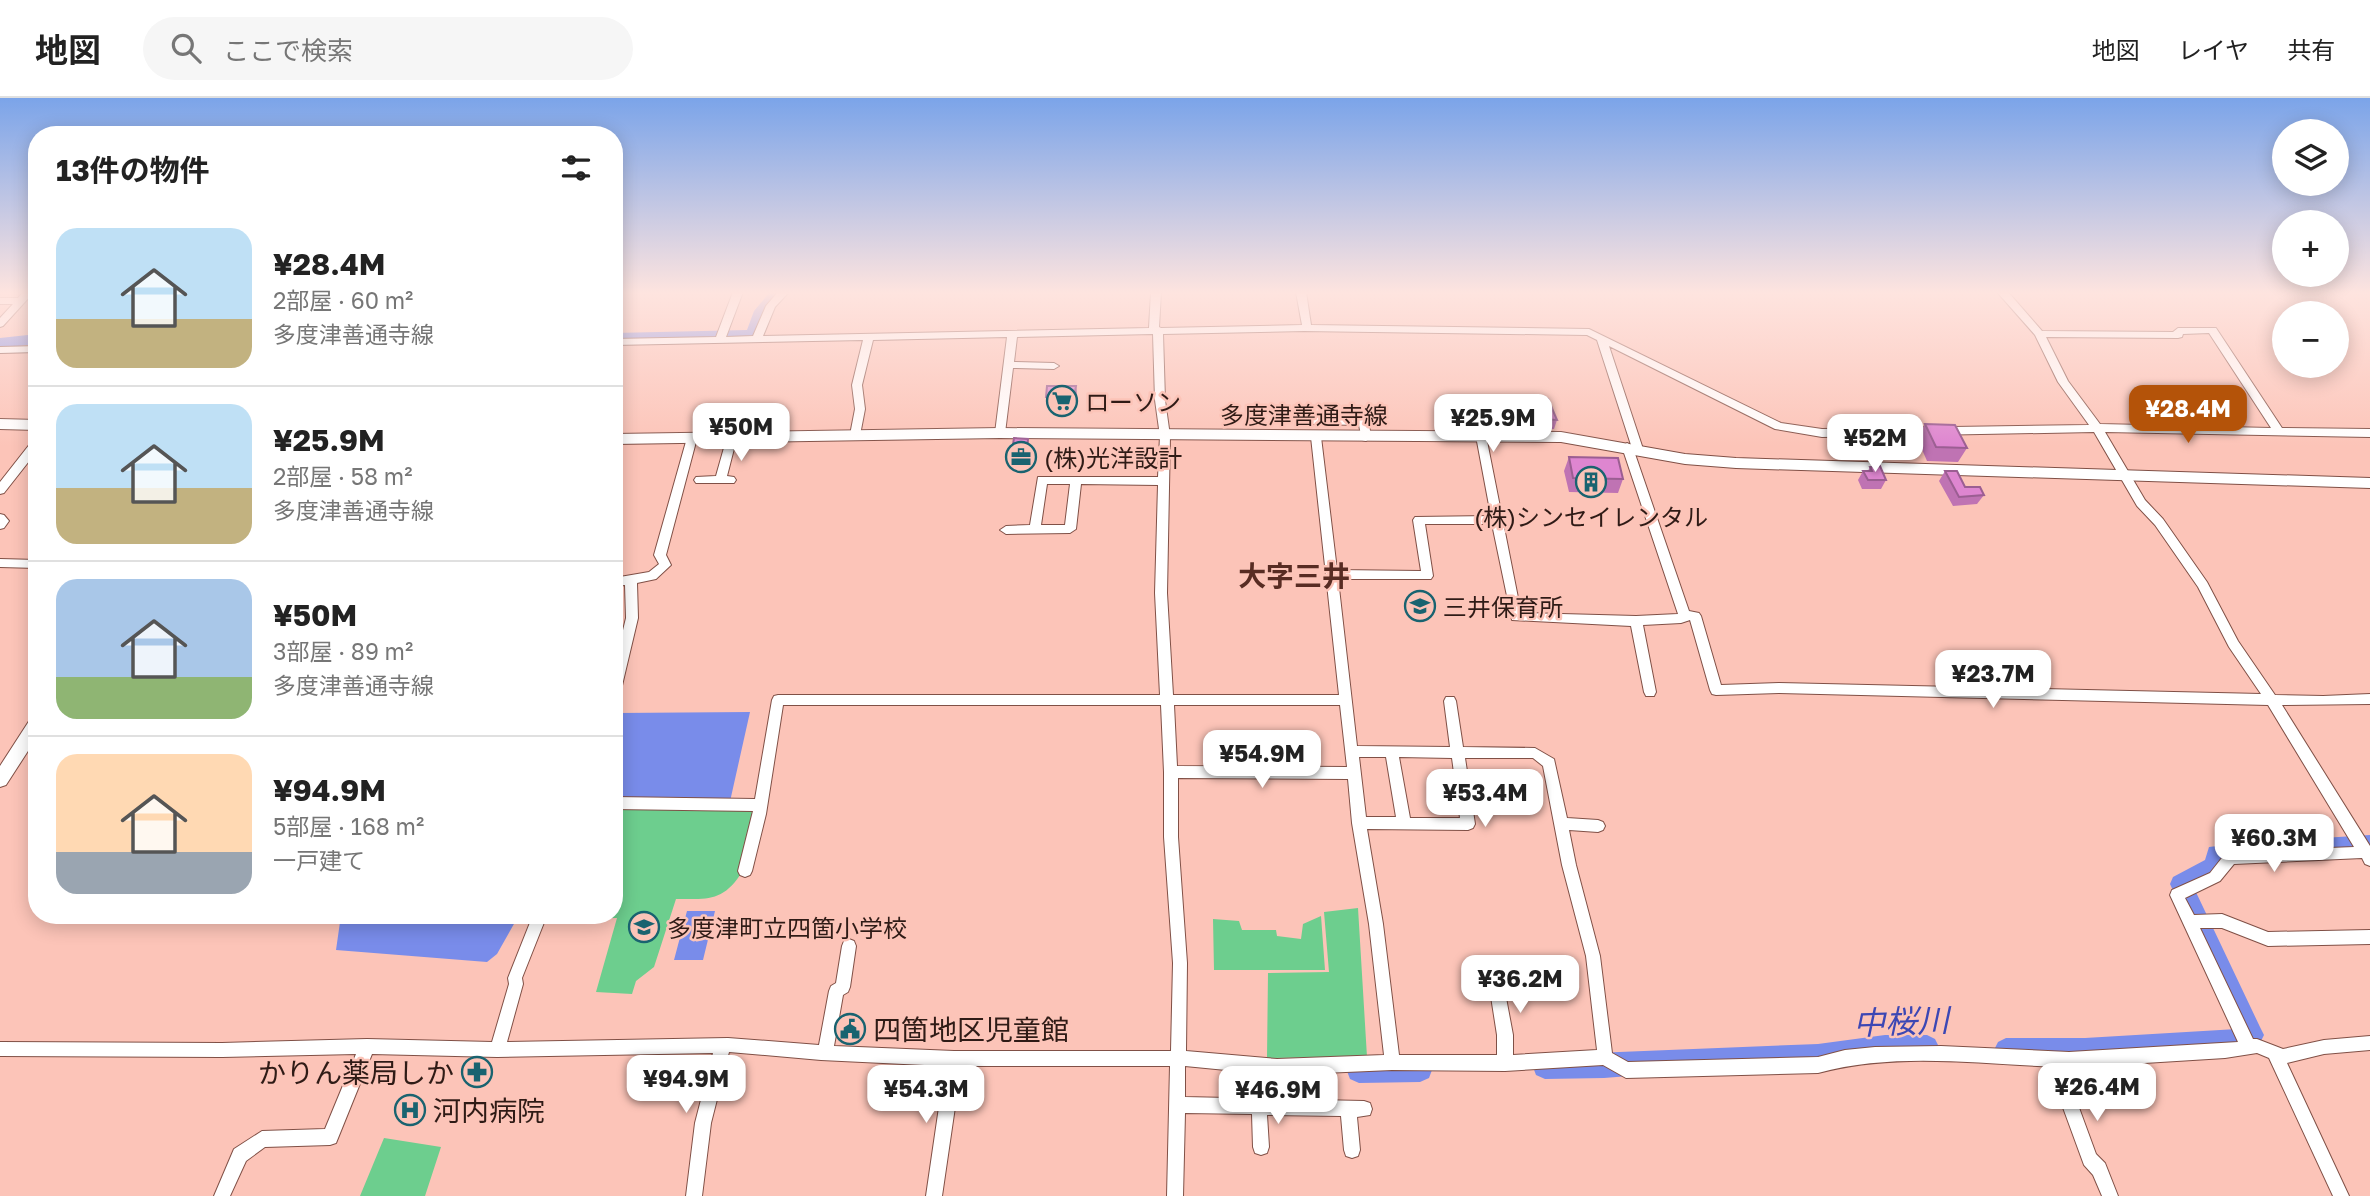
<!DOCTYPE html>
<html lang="ja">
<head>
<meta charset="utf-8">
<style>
	:root { --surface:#fff; --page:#f6f6f6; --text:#222; --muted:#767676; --line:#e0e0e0; --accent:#b45309 }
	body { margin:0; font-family:"Golos Text","Noto Sans JP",sans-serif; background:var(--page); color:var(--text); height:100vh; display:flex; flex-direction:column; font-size:26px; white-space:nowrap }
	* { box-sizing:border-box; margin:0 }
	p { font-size:23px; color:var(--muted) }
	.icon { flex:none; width:38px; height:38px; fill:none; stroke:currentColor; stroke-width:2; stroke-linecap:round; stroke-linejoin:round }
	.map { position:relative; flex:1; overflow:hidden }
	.side { position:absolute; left:28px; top:28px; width:595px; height:798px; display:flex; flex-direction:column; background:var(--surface); border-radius:28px; box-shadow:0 4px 18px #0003 }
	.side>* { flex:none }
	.controls { position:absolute; left:2272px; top:21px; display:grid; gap:14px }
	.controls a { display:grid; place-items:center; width:77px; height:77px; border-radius:50%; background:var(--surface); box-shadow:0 4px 18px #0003; font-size:35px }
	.price { position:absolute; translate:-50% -60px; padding:0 16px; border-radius:14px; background:#fff; color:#222; font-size:23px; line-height:46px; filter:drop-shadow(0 2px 4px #0008) }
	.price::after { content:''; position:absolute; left:50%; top:42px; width:21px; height:16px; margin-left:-10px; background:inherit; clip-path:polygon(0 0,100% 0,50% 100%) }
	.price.on { background:var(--accent); color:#fff }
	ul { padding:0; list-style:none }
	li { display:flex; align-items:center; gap:21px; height:175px; padding:0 28px }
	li+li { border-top:2px solid var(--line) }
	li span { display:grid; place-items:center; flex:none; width:196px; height:140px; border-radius:21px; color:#555 }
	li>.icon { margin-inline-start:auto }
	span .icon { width:84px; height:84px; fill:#fffc; stroke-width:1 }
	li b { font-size:30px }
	h2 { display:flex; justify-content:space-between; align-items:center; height:84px; padding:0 28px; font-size:30px }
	header { display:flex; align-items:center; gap:42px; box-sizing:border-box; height:98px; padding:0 35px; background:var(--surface); border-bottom:2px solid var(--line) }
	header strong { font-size:33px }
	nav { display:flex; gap:38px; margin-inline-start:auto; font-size:24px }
	.search { width:490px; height:63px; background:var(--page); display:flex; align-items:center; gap:18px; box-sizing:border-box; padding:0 24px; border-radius:38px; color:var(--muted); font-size:26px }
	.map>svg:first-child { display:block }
	.green { fill:#6dce8e }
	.water { fill:#798cea }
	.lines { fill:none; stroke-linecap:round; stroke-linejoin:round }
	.river { fill:#798cea; fill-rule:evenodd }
	.minor-casing { stroke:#805046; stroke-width:2 }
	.major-casing { stroke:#805046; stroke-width:2 }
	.minor { fill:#fff; fill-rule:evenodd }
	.major { fill:#fff; fill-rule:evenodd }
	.wall { fill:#bf73b3 }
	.shaded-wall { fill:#9b5e92 }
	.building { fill:#de86d0; stroke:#9b5e92; stroke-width:2 }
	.labels { text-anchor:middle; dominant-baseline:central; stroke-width:5; stroke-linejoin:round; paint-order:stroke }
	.poi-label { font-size:24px; fill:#2f1b16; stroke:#fcc4b8; text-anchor:start }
	.street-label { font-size:24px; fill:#2f1b16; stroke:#fcc4b8 }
	.quarter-label { font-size:28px; font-weight:bold; fill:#582c23; stroke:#fcc4b8 }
	.near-poi-label { font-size:28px; fill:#2f1b16; stroke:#fcc4b8; text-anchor:start }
	.near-water-label { font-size:32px; font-style:italic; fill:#3c47b4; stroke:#fcc4b8 }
</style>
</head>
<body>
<header>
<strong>地図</strong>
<div class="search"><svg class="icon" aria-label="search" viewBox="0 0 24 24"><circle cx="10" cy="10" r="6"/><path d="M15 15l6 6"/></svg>ここで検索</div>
<nav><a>地図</a><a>レイヤ</a><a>共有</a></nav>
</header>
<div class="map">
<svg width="2370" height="1098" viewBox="0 0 2370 1098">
	<rect width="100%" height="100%" fill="#fcc4b8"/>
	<!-- green -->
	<path class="green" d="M614 710H748L755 718 740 777C722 804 706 801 676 801L654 869 636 883 632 896 596 894 617 820 545 821 547 817H614Z
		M1358 810 1367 959 1267 960 1268 875 1329 874 1324 814Z
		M1321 818 1325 872H1214L1213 821 1239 823 1242 832H1276L1277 838 1301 841 1303 826Z
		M384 1040 441 1049 425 1098H360Z"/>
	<!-- water -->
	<path class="water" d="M750 614 729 708 614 706 616 615Z
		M687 813H715L703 862H674Z
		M341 817H519L497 856 487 864 336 852Z"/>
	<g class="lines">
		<!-- river -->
		<path class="river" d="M770 194H786L769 214 763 233 757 241 614 245V235L747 232 754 213Z
			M37 236V246L0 250V240Z
			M2370 737V755L2291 762 2283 759 2280 752 2283 745 2291 742Z
			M2250 744 2258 747 2261 754 2258 761 2226 765 2222 775 2194 790 2260 929 2264 937 2260 945 2234 956 2085 964H2006L1998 960 1994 952 1998 944 2006 940H2085L2237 931 2170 786 2173 779 2205 762 2209 749Z
			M1885 937H1927L1935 941 1939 949 1935 957 1927 961 1858 962 1818 970 1691 973 1604 980 1545 981 1536 977 1533 969 1536 961 1545 957 1818 946Z
			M1420 960 1429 964 1432 972 1429 980 1420 984 1359 985 1350 981 1347 973 1350 965 1359 961Z"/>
		<!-- minor casing -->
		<g class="minor-casing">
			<path id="minor" d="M23 194H34L3 228 0 229V220L13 206H0V200H18Z
				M733 194H743L726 239 753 238 766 208 778 194H789L775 209 763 238 1149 230 1151 194H1161L1159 229 1161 230 1302 227 1296 194H1306L1311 227 1589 231 1781 325 1822 331 2089 327 2058 284 2035 237 1997 194H2008L2042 233 2173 234 2178 230H2216L2282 330 2370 331V339L2105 334 2145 402 2163 421 2207 484 2238 543 2275 597 2323 598 2370 596V606L2282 607 2370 748V768L2365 766 2362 760 2234 766 2220 783 2185 800 2194 817 2222 816 2268 834 2370 832V846L2268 848 2222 830H2200L2253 941H2257L2283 951 2324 942 2370 938V952L2324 956 2287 965 2349 1098H2333L2269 960 2257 955 2225 960 2080 969 2083 975 2074 996 2096 1056 2105 1065 2118 1098H2102L2093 1077 2084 1067 2058 996 2067 975 2065 969C1983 967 1899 953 1818 975L1626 980 1603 967 1505 973 1392 972 1277 977 1185 968V999L1364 1003 1370 1005 1372 1011 1370 1017 1357 1019 1360 1052 1358 1058 1352 1060 1346 1058 1344 1052 1341 1018 1267 1017 1269 1049 1267 1055 1261 1057 1255 1055 1253 1049 1252 1016 1185 1015 1183 1098H1167L1170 968H961L942 1098H926L945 968 821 962 729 954 711 1025 702 1098H686L695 1025 713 955 497 959 372 956 336 1045 330 1047 265 1049 246 1063 230 1098H214L234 1051 262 1033 325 1031 356 956 222 959 0 958V944L222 945 367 941 492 944 509 886 508 880 533 817H547L522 880 523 886 507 944 728 940 819 947 829 893 831 888 836 885 842 848 844 843 849 841 854 843 856 848 850 889 848 894 843 897 834 948 954 953H1171L1173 865 1164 739V674L1161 607H783L766 716 752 773 750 777 745 779 740 777 738 773 753 713 614 711V699L755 701 772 602 774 598 778 597H1160L1155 495 1158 387 1081 386 1076 431 1070 435 1006 436 1000 432 1006 428 1030 427 1038 379H1158L1160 338 1155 302 1153 236 1017 239 1014 264 1054 265 1059 268 1054 271 1013 270 1005 335 1000 339 995 335 1007 239 873 242 862 287 865 311 860 337 855 341 850 337 855 311 852 287 863 242 614 247V241L716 239ZM1304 233 1587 237 1597 242 1631 347 1627 345 1622 349 1678 516 1636 518 1521 515 1486 338 1481 334 1476 338 1491 418 1415 419 1413 422 1421 473 1337 472 1321 339 1316 335 1311 339 1339 597H1173L1167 495 1170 338 1165 302 1163 236ZM2209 235 2271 330 2100 326 2068 283 2046 239 2178 240 2182 239 2183 236ZM1609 248 1775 331 1822 339 2094 334 2137 408 2155 427 2198 489 2229 549 2261 596 1779 585 1721 587 1701 518 1699 515 1689 513 1634 353 1638 355 1643 351ZM1047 386H1070L1065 427H1041ZM1425 426H1492L1512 522 1631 528 1644 594 1646 598H1654L1656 594 1643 527 1681 525 1690 522 1710 592 1712 596 1716 597 1779 595 2268 607 2354 749 2230 754 2225 756 2210 775 2172 792 2170 797 2238 944 2069 954 1941 948 1875 949 1845 952 1818 959 1628 964 1612 955 1600 858 1576 767 1569 732 1598 734 1603 732 1605 728 1603 724 1598 722 1567 720 1554 661 1535 650 1463 649 1456 603 1454 599H1446L1444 603 1450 649 1357 648 1338 481H1431L1433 478ZM1174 607H1340L1347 669 1177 668ZM1359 659H1386L1396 719H1366ZM1399 659 1452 660 1460 720H1410ZM1465 660H1533L1543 668 1562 767 1586 858 1597 952 1513 957V937L1501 873 1499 868 1494 866 1489 868 1487 873 1497 937V957H1399L1383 826 1367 731 1468 732 1473 730 1475 726ZM1178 680 1348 681 1352 725 1369 826 1384 957 1277 961 1186 953 1187 865 1178 739Z
				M37 248V254L0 255V249Z
				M1315 319 1368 320 1371 339 1366 343 1362 342 1359 327 1311 326 1310 323 1311 320Z
				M732 335 737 339 727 378 734 379 736 382 734 385H696L694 382 696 379 716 378 727 339Z
				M692 336 697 340 666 457 671 467 656 481 637 485 638 520 620 596 618 600 614 601V569L626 520 625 487 614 488V480L649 474 659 466 654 457 687 340Z
				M37 341V353L4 395 0 396V384L33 342Z
				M0 416 4 417 9 423 4 430 0 431Z
				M0 461 37 462V470L0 469Z"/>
		</g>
		<!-- major casing -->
		<g class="major-casing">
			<path id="major" d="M0 321 37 322V332L0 331Z
				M1000 330 1561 334 1685 356 1736 360 2370 380V390L1736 370 1685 366 1561 344 1000 340 614 346V336Z
				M37 618V639L6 687 0 689V668L31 620Z"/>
		</g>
		<!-- minor -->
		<use href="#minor" class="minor"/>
		<!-- major -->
		<use href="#major" class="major"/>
	</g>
	<!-- wall -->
	<path class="wall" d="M1076 288 1077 298 1075 309 1047 308 1046 299Z
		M1537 300 1557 322 1554 331H1539L1534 310Z
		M1925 326 1967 350 1958 364 1927 363 1917 340Z
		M1029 350 1027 368H1013L1011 359Z
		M1569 359 1623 381 1618 395 1569 394 1564 373Z
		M1870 369 1886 382 1881 391H1862L1858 382 1863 373H1868Z
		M1945 373 1965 389 1984 397 1977 406 1953 408 1939 383Z"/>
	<!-- shaded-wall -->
	<path class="shaded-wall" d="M1076 288 1077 298 1075 309 1074 299Z
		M1028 341 1029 350 1027 368 1026 359Z"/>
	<!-- building -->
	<path class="building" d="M1047 288H1076L1074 299H1046Z
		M1537 300 1548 301 1557 322 1541 321Z
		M1925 326 1955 327 1967 350 1936 349Z
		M1014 340 1028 341 1026 359H1011Z
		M1569 359 1618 360 1623 381 1573 380Z
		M1880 368 1886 382H1868L1863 373H1872L1870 369Z
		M1945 373H1957L1965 389H1980L1984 397 1959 399Z"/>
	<!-- sky -->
	<linearGradient id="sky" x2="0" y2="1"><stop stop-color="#7ba4e9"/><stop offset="0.56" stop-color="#fee4df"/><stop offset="1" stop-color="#fee4df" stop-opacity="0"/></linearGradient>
	<rect width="2370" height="348" fill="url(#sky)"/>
	<!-- icons -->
	<defs>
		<g id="supermarket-ring" transform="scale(1.575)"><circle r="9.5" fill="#fcc4b8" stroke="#196370" stroke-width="1.5"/><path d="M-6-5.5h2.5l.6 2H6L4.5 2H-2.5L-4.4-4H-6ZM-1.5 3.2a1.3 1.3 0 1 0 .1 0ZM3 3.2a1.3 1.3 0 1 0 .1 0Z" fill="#196370"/></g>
		<g id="office-ring" transform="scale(1.575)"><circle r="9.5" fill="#fcc4b8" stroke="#196370" stroke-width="1.5"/><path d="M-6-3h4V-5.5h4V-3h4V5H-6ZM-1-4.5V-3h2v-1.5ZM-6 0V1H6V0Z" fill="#196370"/></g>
		<g id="building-ring" transform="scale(1.575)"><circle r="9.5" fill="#fcc4b8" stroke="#196370" stroke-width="1.5"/><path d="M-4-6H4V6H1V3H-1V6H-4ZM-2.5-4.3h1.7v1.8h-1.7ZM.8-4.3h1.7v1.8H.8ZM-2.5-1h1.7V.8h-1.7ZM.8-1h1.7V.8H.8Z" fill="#196370"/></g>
		<g id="school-ring" transform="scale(1.575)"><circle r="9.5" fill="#fcc4b8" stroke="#196370" stroke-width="1.5"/><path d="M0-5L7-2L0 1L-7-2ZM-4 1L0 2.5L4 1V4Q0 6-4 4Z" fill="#196370"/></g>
		<g id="civic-ring" transform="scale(1.575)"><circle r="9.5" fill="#fcc4b8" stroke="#196370" stroke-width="1.5"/><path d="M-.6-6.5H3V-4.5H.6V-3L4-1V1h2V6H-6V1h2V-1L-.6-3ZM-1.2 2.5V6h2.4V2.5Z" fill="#196370"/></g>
		<g id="pharmacy-ring" transform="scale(1.575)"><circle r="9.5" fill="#fcc4b8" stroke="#196370" stroke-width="1.5"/><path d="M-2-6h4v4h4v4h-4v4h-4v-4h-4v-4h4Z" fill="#196370"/></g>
		<g id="hospital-ring" transform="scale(1.575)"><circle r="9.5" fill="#fcc4b8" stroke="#196370" stroke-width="1.5"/><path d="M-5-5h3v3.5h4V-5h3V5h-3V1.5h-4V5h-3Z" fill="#196370"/></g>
	</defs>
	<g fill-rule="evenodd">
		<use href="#supermarket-ring" x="1062" y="303"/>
		<use href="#office-ring" x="1021" y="359"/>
		<use href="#building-ring" x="1591" y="384"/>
		<use href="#school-ring" x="1420" y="508"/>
		<use href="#school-ring" x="644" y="829"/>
		<use href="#civic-ring" x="850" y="931"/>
		<use href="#pharmacy-ring" x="477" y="974"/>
		<use href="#hospital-ring" x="410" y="1012"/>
	</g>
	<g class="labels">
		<!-- poi labels -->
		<g class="poi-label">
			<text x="1085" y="303">ローソン</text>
			<text x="1044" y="359">(株)光洋設計</text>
			<text x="1591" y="418" text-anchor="middle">(株)シンセイレンタル</text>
			<text x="1443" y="508">三井保育所</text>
			<text x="667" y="829">多度津町立四箇小学校</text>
		</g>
		<!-- street labels -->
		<g class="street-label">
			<text x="1304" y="316">多度津善通寺線</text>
		</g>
		<!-- quarter labels -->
		<g class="quarter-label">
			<text x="1294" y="477">大字三井</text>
		</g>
		<!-- near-poi labels -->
		<g class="near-poi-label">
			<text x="873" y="931">四箇地区児童館</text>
			<text x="454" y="974" text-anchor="end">かりん薬局しか</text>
			<text x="433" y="1012">河内病院</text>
		</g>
		<!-- near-water labels -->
		<g class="near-water-label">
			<text transform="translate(1901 923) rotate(-2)">中桜川</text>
		</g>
	</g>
</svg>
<div class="controls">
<a><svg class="icon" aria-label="layers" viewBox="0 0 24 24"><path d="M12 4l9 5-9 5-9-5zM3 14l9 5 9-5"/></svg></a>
<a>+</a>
<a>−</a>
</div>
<b class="price on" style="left:2188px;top:347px">¥28.4M</b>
<b class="price" style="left:1493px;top:356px">¥25.9M</b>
<b class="price" style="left:741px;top:365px">¥50M</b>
<b class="price" style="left:1875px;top:376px">¥52M</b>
<b class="price" style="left:1993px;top:612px">¥23.7M</b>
<b class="price" style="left:1262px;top:692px">¥54.9M</b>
<b class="price" style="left:1485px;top:731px">¥53.4M</b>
<b class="price" style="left:2274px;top:776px">¥60.3M</b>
<b class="price" style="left:1520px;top:917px">¥36.2M</b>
<b class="price" style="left:686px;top:1017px">¥94.9M</b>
<b class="price" style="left:2097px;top:1025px">¥26.4M</b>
<b class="price" style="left:926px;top:1027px">¥54.3M</b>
<b class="price" style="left:1278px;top:1028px">¥46.9M</b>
<section class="side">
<h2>13件の物件<svg class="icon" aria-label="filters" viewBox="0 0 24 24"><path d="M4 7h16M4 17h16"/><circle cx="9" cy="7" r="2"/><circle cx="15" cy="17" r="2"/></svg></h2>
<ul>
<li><span style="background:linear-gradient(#bfe0f5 65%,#c2b280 0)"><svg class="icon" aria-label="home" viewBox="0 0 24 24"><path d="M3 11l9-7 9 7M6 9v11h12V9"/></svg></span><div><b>¥28.4M</b><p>2部屋 · 60 m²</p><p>多度津善通寺線</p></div></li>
<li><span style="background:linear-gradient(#bfe0f5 60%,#c2b280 0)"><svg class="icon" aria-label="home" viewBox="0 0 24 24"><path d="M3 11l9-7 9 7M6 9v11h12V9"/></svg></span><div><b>¥25.9M</b><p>2部屋 · 58 m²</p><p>多度津善通寺線</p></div></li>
<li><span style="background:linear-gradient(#a9c7e8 70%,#8fb573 0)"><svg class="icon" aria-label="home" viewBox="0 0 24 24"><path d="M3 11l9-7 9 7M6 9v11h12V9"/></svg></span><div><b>¥50M</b><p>3部屋 · 89 m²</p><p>多度津善通寺線</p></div></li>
<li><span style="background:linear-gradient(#ffd9b3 70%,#9aa5b1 0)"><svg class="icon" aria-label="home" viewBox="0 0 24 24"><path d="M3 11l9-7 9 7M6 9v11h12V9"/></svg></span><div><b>¥94.9M</b><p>5部屋 · 168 m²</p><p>一戸建て</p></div></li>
</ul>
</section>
</div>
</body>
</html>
